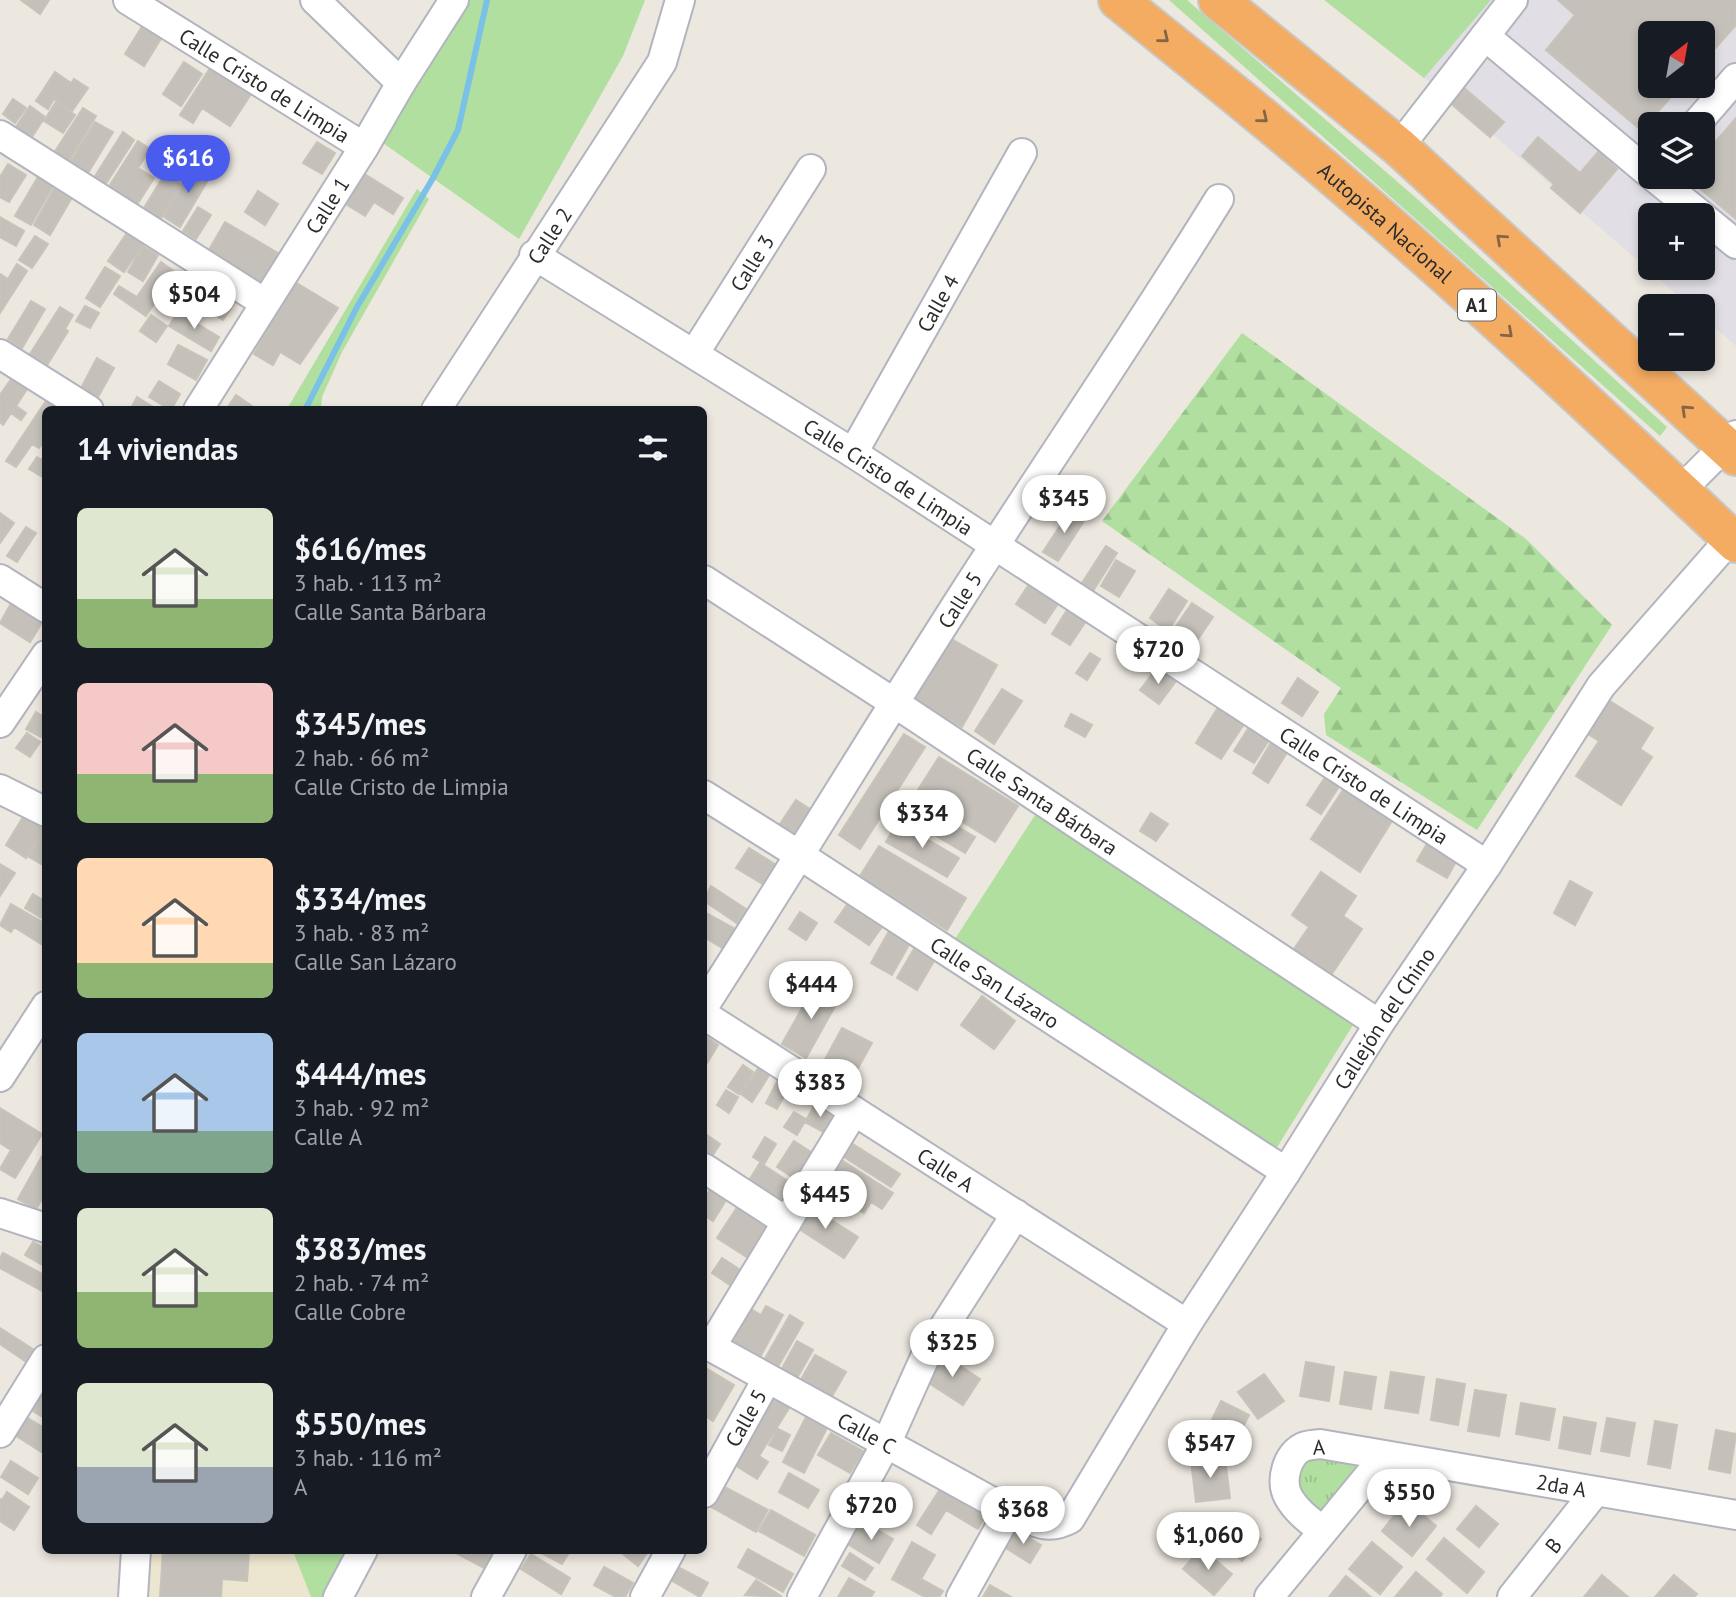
<!DOCTYPE html>
<html lang="es">
<head>
<meta charset="utf-8">
<style>
	:root { --surface:#171b24; --page:#242831; --text:#f1f3f6; --muted:#9ea1a6; --accent:#4a5cee }
	body { margin:0; font-family:"PT Sans",sans-serif; background:var(--page); color:var(--text); height:100vh; display:flex; flex-direction:column; font-size:26px; white-space:nowrap }
	* { box-sizing:border-box; margin:0 }
	p { font-size:23px; color:var(--muted) }
	.icon { flex:none; width:38px; height:38px; fill:none; stroke:currentColor; stroke-width:2; stroke-linecap:round; stroke-linejoin:round }
	.map { position:relative; flex:1; overflow:hidden }
	.sheet { position:absolute; left:42px; top:406px; width:665px; height:1148px; display:flex; flex-direction:column; background:var(--surface); border-radius:10px; box-shadow:0 4px 10px #0003 }
	.sheet>* { flex:none }
	.needle { width:46px; rotate:31deg }
	.tools { position:absolute; left:1638px; top:21px; display:grid; gap:14px }
	.tools a { display:grid; place-items:center; width:77px; height:77px; border-radius:10px; background:var(--surface); box-shadow:0 4px 10px #0003; font-size:35px }
	.price { position:absolute; translate:-50% -60px; padding:0 16px; border-radius:24px; background:#fff; color:#222; font-size:23px; line-height:46px; filter:drop-shadow(0 2px 4px #0008) }
	.price::after { content:''; position:absolute; left:50%; top:42px; width:21px; height:16px; margin-left:-10px; background:inherit; clip-path:polygon(0 0,100% 0,50% 100%) }
	.price.current { background:var(--accent); color:#fff }
	ul { padding:0; list-style:none }
	li { display:flex; align-items:center; gap:21px; height:175px; padding:0 35px }
	li span { display:grid; place-items:center; flex:none; width:196px; height:140px; border-radius:10px; color:#555 }
	li>.icon { margin-inline-start:auto }
	span .icon { width:84px; height:84px; fill:#fffc; stroke-width:1 }
	li b { font-size:30px }
	h2 { display:flex; justify-content:space-between; align-items:center; height:84px; padding:0 35px; font-size:30px }
	.map>svg:first-child { display:block }
	.industrial { fill:#e1dfe5; fill-rule:evenodd }
	.education { fill:#ece5cf }
	.grass { fill:#b0df9f }
	.forest { fill:url(#forest-firs) }
	.park { fill:url(#park-tufts) }
	.lines { fill:none; stroke-linecap:round; stroke-linejoin:round }
	.stream { stroke:#79c1e7; stroke-width:6 }
	.building { fill:#c5c1ba; stroke:#c8c3b8; stroke-width:2 }
	.minor-casing { stroke:#b2b4be; stroke-width:32 }
	.highway-casing { stroke:#c8c8c8; stroke-width:42 }
	.minor { stroke:#fff; stroke-width:28 }
	.highway { stroke:#f4ac62; stroke-width:38 }
	.oneway { stroke:#856544 }
	.labels { text-anchor:middle; dominant-baseline:central; stroke-width:6; stroke-linejoin:round; paint-order:stroke }
	.shield { fill:#fff; stroke:#6b6b6b; stroke-width:2 }
	.shield-label { font-size:19px; font-weight:bold; fill:#2b2b2b }
	.street-label { font-size:21px; fill:#2b2b2b; stroke:#fff }
</style>
</head>
<body>
<div class="map">
<svg width="1736" height="1597" viewBox="0 0 1736 1597">
	<defs>
		<pattern id="forest-firs" width="22" height="20" patternUnits="userSpaceOnUse" patternTransform="scale(1.75)"><rect width="22" height="20" fill="#b0df9f"/><path d="M5 1l3.5 6h-7zM16 11l3.5 6h-7z" fill="#98c089"/></pattern>
		<pattern id="park-tufts" width="24" height="20" patternUnits="userSpaceOnUse" patternTransform="scale(1.75)"><rect width="24" height="20" fill="#b0df9f"/><path d="M3 7l-1-3M5 7V3M7 7l1-3M15 17l-1-3M17 17v-4M19 17l1-3" fill="none" stroke="#98c089"/></pattern>
	</defs>
	<rect width="100%" height="100%" fill="#ece7df"/>
	<!-- industrial -->
	<path class="industrial" d="M1491 0H1736V346L1703 317V306H1690L1442 90 1424 78ZM1650 33H1703V86H1650ZM1650 124H1703V177H1650ZM1650 215H1703V268H1650Z"/>
	<!-- education -->
	<path class="education" d="M136 1550 293 1551 311 1597H133Z"/>
	<!-- grass -->
	<path class="grass" d="M454 0H645L623 56 519 239 383 143 401 83Z
		M1169 0H1187L1415 197 1667 427 1660 436Z
		M1324 0H1491L1424 78Z
		M417 189 429 199 342 352 322 397 321 409H287Z
		M1039 809 1356 1020 1276 1149 955 939Z
		M293 1551H356L332 1597H311Z"/>
	<!-- forest -->
	<path class="forest" d="M1242 333 1526 539 1612 625 1477 830 1326 735 1324 714 1341 688 1102 521Z"/>
	<!-- park -->
	<path class="park" d="M1313 1457 1357 1461V1472L1326 1509H1313L1294 1489 1301 1464Z"/>
	<g class="lines">
		<!-- stream -->
		<path class="stream" d="M305 410 357 307 433 178 458 130 487 0"/>
	</g>
	<!-- building -->
	<path class="building" d="M21 0H49L40 14Z
		M1558 0H1736V25L1703 62V33H1650V86H1681L1641 130 1546 50 1575 15Z
		M143 25 162 37 144 66 125 54Z
		M184 62 202 74 181 106 163 94Z
		M212 65 253 91 230 126 202 108 193 123 180 115Z
		M55 72 71 83 74 79 88 88 72 111 54 99 48 109 36 101Z
		M1463 87 1504 122 1490 137 1449 102Z
		M13 99 26 108 15 123 3 114Z
		M56 102 75 115 63 133 44 121Z
		M30 106 45 117 32 137 16 127Z
		M83 108 96 116 68 162 54 153Z
		M1736 118V219L1686 177H1703V156Z
		M95 122 113 132 88 173 70 163Z
		M123 132 134 140 105 185 94 178Z
		M1538 137 1580 173 1598 152 1617 169 1580 213 1551 188 1554 184 1522 156Z
		M138 141 150 149 138 168 154 178 136 206 108 188Z
		M317 142 335 153 322 174 303 163Z
		M195 163 212 173 180 227 164 217Z
		M8 164 26 175 9 202 0 197V177Z
		M363 173 403 198 393 214 374 202 365 216 344 203Z
		M165 174 181 184 161 218 144 208Z
		M38 177 53 186 31 225 15 216Z
		M54 189 71 199 50 235 34 225Z
		M258 191 278 204 265 225 245 212Z
		M198 207 211 215 196 239 183 231Z
		M0 217 24 231 16 246 0 237Z
		M225 222 278 253 261 282 209 250Z
		M127 233 143 244 124 272 108 261Z
		M35 236 48 244 32 268 19 260Z
		M143 246 158 255 143 281 128 272Z
		M161 262 175 272 146 316 114 294 119 286 137 297Z
		M17 264 27 271 0 313V274L8 279Z
		M105 267 120 276 100 307 86 298Z
		M200 281 235 302 223 320 189 299Z
		M295 282 338 308 300 364 280 352 273 365 254 354Z
		M31 301 45 309 22 348 8 339Z
		M85 306 99 313 90 328 76 321Z
		M60 307 73 315 65 329 68 331 47 365 30 354Z
		M178 312 219 337 211 351 169 326Z
		M151 315 167 326 156 342 140 331Z
		M178 345 207 360 196 380 168 364Z
		M97 358 114 368 97 399 80 390Z
		M12 378 27 389 16 406 26 413 21 420 11 413 3 425 0 422V395Z
		M159 381 180 394 171 410 149 397Z
		M236 395 252 406 250 410H226Z
		M137 397 158 410H130Z
		M48 398 62 408 60 410H46V439L39 448 32 444 16 467 6 461Z
		M37 457 46 462V479L29 469Z
		M1071 509 1086 518 1058 561 1043 552Z
		M0 513 14 523 0 543Z
		M26 527 36 533 17 562 7 556Z
		M1106 546 1117 553 1093 591 1082 583Z
		M1116 560 1135 571 1119 597 1101 586Z
		M1030 583 1059 602 1045 623 1016 604Z
		M1169 589 1187 601 1168 631 1150 618Z
		M13 600 44 619 30 642 0 623Z
		M1192 603 1213 617 1189 652 1168 638Z
		M1067 610 1086 621 1070 645 1052 634Z
		M948 637 997 665 962 727 912 699Z
		M1090 653 1100 659 1087 680 1076 673Z
		M1157 668 1176 681 1159 704 1140 690Z
		M1298 678 1318 692 1302 716 1282 703Z
		M1002 689 1022 701 994 744 975 731Z
		M1605 698 1653 728 1640 749 1652 757 1621 805 1576 776 1599 741 1583 731Z
		M1222 701 1248 718 1221 759 1196 743Z
		M36 712 46 718V730L41 737 26 729Z
		M1071 714 1092 725 1085 737 1065 726Z
		M1251 724 1271 737 1254 763 1234 751Z
		M27 733 40 742 30 757 16 748Z
		M904 734 925 747 860 849 839 835Z
		M1275 736 1291 746 1268 783 1253 773Z
		M939 757 1018 806 995 842 916 793Z
		M1326 776 1340 785 1321 814 1307 805Z
		M1347 784 1395 816 1360 872 1311 839Z
		M911 799 975 837 965 853 901 815Z
		M796 800 813 811 795 838 778 827Z
		M1151 813 1168 824 1156 841 1140 831Z
		M25 814 45 827 26 858 6 845Z
		M898 822 959 858 947 877 886 842Z
		M45 830 46 831 45 866 29 857Z
		M1428 842 1458 858 1447 878 1417 861Z
		M879 846 966 898 947 930 860 876Z
		M749 848 778 866 766 886 736 868Z
		M0 864 15 873 0 896Z
		M1321 872 1356 896 1343 916 1362 929 1331 975 1294 949 1309 927 1292 915Z
		M1570 881 1592 893 1575 925 1554 913Z
		M711 886 746 909 737 923 704 901Z
		M33 894 46 902 45 920 25 908Z
		M11 904 46 924V947L14 927 11 932 0 925Z
		M847 905 881 928 869 945 835 922Z
		M704 912 735 929 724 949 704 937Z
		M800 912 817 923 806 940 789 929Z
		M889 931 910 943 892 975 871 963Z
		M914 949 934 961 917 990 897 978Z
		M815 985 839 999 806 1058 782 1044Z
		M982 996 1015 1021 994 1049 961 1025Z
		M842 1028 872 1043 846 1090 817 1074Z
		M704 1035 718 1045 704 1068Z
		M743 1065 753 1072 739 1094 728 1087Z
		M759 1067 770 1074 752 1102 741 1094Z
		M778 1080 789 1087 777 1109 766 1103Z
		M726 1090 738 1097 729 1113 717 1105Z
		M814 1106 834 1116 825 1133 805 1122Z
		M0 1108 42 1134 15 1178 0 1169 11 1150 0 1143Z
		M794 1112 806 1119 797 1135 784 1127Z
		M704 1133 720 1144 710 1159 704 1155Z
		M765 1137 776 1144 764 1164 753 1157Z
		M794 1141 814 1154 797 1180 777 1167Z
		M853 1144 900 1174 891 1187 844 1157Z
		M42 1156 46 1158V1193L36 1209 18 1199Z
		M840 1159 893 1193 882 1209 871 1202 864 1213 822 1186Z
		M760 1163 794 1185 778 1212 743 1190Z
		M710 1190 726 1200 713 1221 704 1215V1200Z
		M740 1203 771 1224 748 1258 717 1238Z
		M806 1204 858 1237 844 1258 793 1225Z
		M33 1242 46 1249V1267L25 1255Z
		M3 1253 46 1276V1293L0 1268V1258Z
		M722 1258 739 1269 730 1285 712 1273Z
		M746 1306 761 1315 766 1306 783 1315 759 1359 726 1340Z
		M790 1315 803 1323 776 1370 763 1362Z
		M0 1328 36 1351 28 1363 0 1344Z
		M797 1341 813 1350 796 1380 780 1372Z
		M941 1353 980 1379 963 1405 924 1380Z
		M815 1355 846 1372 831 1398 800 1381Z
		M1306 1362 1334 1367 1329 1401 1300 1396Z
		M704 1367 734 1385 713 1421 704 1415Z
		M1345 1372 1376 1377 1371 1409 1340 1404Z
		M1391 1372 1424 1377 1418 1413 1385 1408Z
		M1264 1374 1284 1401 1258 1419 1238 1392Z
		M1437 1379 1465 1384 1458 1425 1431 1420Z
		M1475 1390 1506 1395 1499 1436 1468 1431Z
		M35 1391 46 1398V1419L26 1407Z
		M773 1394 791 1405 759 1456 768 1462 757 1479 730 1462Z
		M1221 1401 1249 1415 1231 1452 1203 1438Z
		M1521 1403 1555 1409 1549 1440 1516 1434Z
		M808 1413 829 1424 804 1473 783 1462Z
		M21 1414 46 1429V1455L10 1432Z
		M1564 1417 1596 1423 1590 1454 1559 1448Z
		M1607 1418 1635 1423 1629 1456 1601 1451Z
		M1655 1421 1677 1425 1670 1468 1648 1464Z
		M778 1429 790 1435 782 1451 769 1445Z
		M1716 1430 1736 1434 1730 1473 1709 1469Z
		M831 1433 863 1451 850 1473 818 1455Z
		M1225 1458 1230 1498 1196 1502 1191 1461Z
		M11 1461 38 1478 28 1494 1 1477Z
		M789 1473 819 1490 808 1508 779 1492Z
		M719 1484 768 1510 756 1532 708 1505Z
		M940 1489 985 1517 978 1529 946 1510 931 1534 917 1525Z
		M7 1492 29 1507 14 1530 0 1521V1499L2 1500Z
		M1406 1501 1436 1526 1412 1556 1382 1531Z
		M1476 1506 1498 1524 1479 1547 1457 1529Z
		M771 1510 815 1535 804 1556 759 1531Z
		M1231 1513 1261 1539 1242 1561 1212 1535Z
		M862 1521 893 1539 879 1563 849 1545Z
		M1015 1529 1041 1545 1030 1563 1004 1547Z
		M1444 1538 1484 1572 1467 1593 1427 1559Z
		M912 1542 935 1555 921 1579 943 1591 939 1597H925L892 1579Z
		M1372 1542 1402 1567 1380 1594 1349 1569Z
		M1201 1548 1232 1574 1214 1595 1183 1569Z
		M748 1549 793 1574 783 1592 738 1567Z
		M163 1550 249 1553 247 1581 222 1579 221 1597H160Z
		M457 1550H489L493 1552 484 1568 456 1553Z
		M536 1550H569L570 1551 562 1564Z
		M618 1550H649L638 1566Z
		M850 1553 873 1568 865 1580 842 1566Z
		M531 1554 570 1578 561 1594 521 1569Z
		M604 1567 633 1583 625 1597H616L594 1585Z
		M678 1567 708 1583 700 1597 671 1580Z
		M1416 1572 1442 1594 1440 1597H1395Z
		M1602 1575 1628 1597H1584Z
		M1674 1575 1697 1594 1694 1597H1655Z
		M1346 1576 1371 1597H1329Z
		M849 1578 874 1592 871 1597H838Z
		M756 1580 781 1596V1597L745 1595Z
		M990 1585 1011 1597H983Z"/>
	<g class="lines">
		<!-- minor casing -->
		<g class="minor-casing">
			<g id="minor">
				<path id="s1" d="M128 0 364 147"/>
				<path d="M315 0 401 83"/>
				<path d="M1485 36 1650 174"/>
				<path d="M1696 124 1736 78"/>
				<path d="M0 135 265 303"/>
				<path d="M1399 147 1513 0"/>
				<path d="M1654 177 1701 215"/>
				<path d="M1703 217 1736 244"/>
				<path id="s2" d="M534 255 853 453 1487 865"/>
				<path d="M0 354 89 410"/>
				<path id="s3" d="M694 354 811 169"/>
				<path id="s4" d="M198 410 364 147 401 83 454 0"/>
				<path id="s5" d="M436 410 662 62 680 0"/>
				<path id="s6" d="M853 453 1022 153"/>
				<path d="M1681 490 1736 435"/>
				<path d="M0 579 46 608"/>
				<path id="s7" d="M704 580 893 702 1379 1024"/>
				<path d="M0 723 46 655"/>
				<path d="M0 789 46 812"/>
				<path id="s8" d="M704 795 801 856 1286 1172"/>
				<path id="s9" d="M704 1006C794 866 879 725 969 585 1052 456 1138 330 1219 199"/>
				<path id="s10" d="M704 1015 1187 1324"/>
				<path d="M0 1077 46 1006"/>
				<path d="M704 1168 787 1222"/>
				<path d="M0 1213 46 1228"/>
				<path id="s11" d="M704 1343 1009 1511C1032 1520 1046 1532 1070 1519L1187 1324 1286 1172 1379 1024 1487 865 1601 686 1731 538"/>
				<path d="M711 1347 854 1111"/>
				<path d="M0 1433 46 1359"/>
				<path id="s12" d="M704 1493 767 1379"/>
				<path id="s13" d="M1323 1531C1310 1521 1296 1511 1288 1496 1280 1480 1287 1455 1303 1447 1308 1445 1314 1445 1320 1444L1736 1515"/>
				<path d="M133 1597 136 1550"/>
				<path d="M338 1597 363 1550"/>
				<path d="M486 1597 512 1550"/>
				<path d="M645 1597 671 1550"/>
				<path d="M802 1597 887 1442 926 1355 1016 1214"/>
				<path d="M961 1597 1009 1511"/>
				<path d="M1269 1597 1385 1456"/>
				<path id="s14" d="M1512 1597 1595 1492"/>
			</g>
		</g>
		<!-- highway casing -->
		<g class="highway-casing">
			<g id="highway">
				<path id="s15" d="M1118 0C1176 47 1234 93 1291 141 1444 269 1590 406 1736 543"/>
				<path d="M1218 0 1399 147 1736 456"/>
			</g>
		</g>
		<!-- minor -->
		<use href="#minor" class="minor"/>
		<!-- highway -->
		<use href="#highway" class="highway"/>
	</g>
	<!-- one-way arrows -->
	<defs><path id="oneway-chevron" d="M-2-3.5L2.5 0L-2 3.5" fill="none" stroke-width="1.6" stroke-linecap="round" stroke-linejoin="round" transform="scale(1.75)"/></defs>
	<g class="oneway">
		<use href="#oneway-chevron" transform="translate(1164 38) rotate(39)"/>
		<use href="#oneway-chevron" transform="translate(1263 118) rotate(39)"/>
		<use href="#oneway-chevron" transform="translate(1501 239) rotate(-138)"/>
		<use href="#oneway-chevron" transform="translate(1508 333) rotate(42)"/>
		<use href="#oneway-chevron" transform="translate(1686 410) rotate(-137)"/>
	</g>
	<g class="labels">
		<!-- shield labels -->
		<rect class="shield" x="1458" y="289.5" width="38" height="31" rx="5"/>
		<g class="shield-label">
			<text x="1477" y="305">A1</text>
		</g>
		<!-- street labels -->
		<g class="street-label">
			<text stroke="none"><textPath href="#s1" startOffset="161">Calle Cristo de Limpia</textPath></text>
			<text stroke="none"><textPath href="#s4" startOffset="242">Calle 1</textPath></text>
			<text stroke="none"><textPath href="#s15" startOffset="348">Autopista Nacional</textPath></text>
			<text stroke="none"><textPath href="#s5" startOffset="208">Calle 2</textPath></text>
			<text stroke="none"><textPath href="#s3" startOffset="108">Calle 3</textPath></text>
			<text stroke="none"><textPath href="#s6" startOffset="172">Calle 4</textPath></text>
			<text stroke="none"><textPath href="#s2" startOffset="418">Calle Cristo de Limpia</textPath></text>
			<text stroke="none"><textPath href="#s9" startOffset="480">Calle 5</textPath></text>
			<text stroke="none"><textPath href="#s2" startOffset="985">Calle Cristo de Limpia</textPath></text>
			<text stroke="none"><textPath href="#s7" startOffset="404">Calle Santa Bárbara</textPath></text>
			<text stroke="none"><textPath href="#s8" startOffset="346">Calle San Lázaro</textPath></text>
			<text stroke="none"><textPath href="#s11" startOffset="1004">Callejón del Chino</textPath></text>
			<text stroke="none"><textPath href="#s10" startOffset="287">Calle A</textPath></text>
			<text stroke="none"><textPath href="#s12" startOffset="86">Calle 5</textPath></text>
			<text stroke="none"><textPath href="#s11" startOffset="186">Calle C</textPath></text>
			<text transform="translate(1319 1447) rotate(-2)">A</text>
			<text stroke="none"><textPath href="#s13" startOffset="368">2da A</textPath></text>
			<text stroke="none"><textPath href="#s14" startOffset="66">B</textPath></text>
		</g>
	</g>
</svg>
<div class="tools">
<a><svg class="needle" viewBox="-14 -14 28 28"><path d="M0-13l5 13h-10z" fill="#e53935"/><path d="M0 13l5-13h-10z" fill="#9ea1a6"/></svg></a>
<a><svg class="icon" aria-label="layers" viewBox="0 0 24 24"><path d="M12 4l9 5-9 5-9-5zM3 14l9 5 9-5"/></svg></a>
<a>+</a>
<a>−</a>
</div>
<b class="price current" style="left:188px;top:195px">$616</b>
<b class="price" style="left:194px;top:331px">$504</b>
<b class="price" style="left:1064px;top:535px">$345</b>
<b class="price" style="left:1158px;top:686px">$720</b>
<b class="price" style="left:922px;top:850px">$334</b>
<b class="price" style="left:811px;top:1021px">$444</b>
<b class="price" style="left:820px;top:1119px">$383</b>
<b class="price" style="left:825px;top:1231px">$445</b>
<b class="price" style="left:952px;top:1379px">$325</b>
<b class="price" style="left:1210px;top:1480px">$547</b>
<b class="price" style="left:1409px;top:1529px">$550</b>
<b class="price" style="left:871px;top:1542px">$720</b>
<b class="price" style="left:1023px;top:1546px">$368</b>
<b class="price" style="left:1208px;top:1572px">$1,060</b>
<section class="sheet">
<h2>14 viviendas<svg class="icon" aria-label="filters" viewBox="0 0 24 24"><path d="M4 7h16M4 17h16"/><circle cx="9" cy="7" r="2"/><circle cx="15" cy="17" r="2"/></svg></h2>
<ul>
<li><span style="background:linear-gradient(#dfe7d0 65%,#8fb573 0)"><svg class="icon" aria-label="home" viewBox="0 0 24 24"><path d="M3 11l9-7 9 7M6 9v11h12V9"/></svg></span><div><b>$616/mes</b><p>3 hab. · 113 m²</p><p>Calle Santa Bárbara</p></div></li>
<li><span style="background:linear-gradient(#f6c9c9 65%,#8fb573 0)"><svg class="icon" aria-label="home" viewBox="0 0 24 24"><path d="M3 11l9-7 9 7M6 9v11h12V9"/></svg></span><div><b>$345/mes</b><p>2 hab. · 66 m²</p><p>Calle Cristo de Limpia</p></div></li>
<li><span style="background:linear-gradient(#ffd9b3 75%,#8fb573 0)"><svg class="icon" aria-label="home" viewBox="0 0 24 24"><path d="M3 11l9-7 9 7M6 9v11h12V9"/></svg></span><div><b>$334/mes</b><p>3 hab. · 83 m²</p><p>Calle San Lázaro</p></div></li>
<li><span style="background:linear-gradient(#a9c7e8 70%,#7fa58c 0)"><svg class="icon" aria-label="home" viewBox="0 0 24 24"><path d="M3 11l9-7 9 7M6 9v11h12V9"/></svg></span><div><b>$444/mes</b><p>3 hab. · 92 m²</p><p>Calle A</p></div></li>
<li><span style="background:linear-gradient(#dfe7d0 60%,#8fb573 0)"><svg class="icon" aria-label="home" viewBox="0 0 24 24"><path d="M3 11l9-7 9 7M6 9v11h12V9"/></svg></span><div><b>$383/mes</b><p>2 hab. · 74 m²</p><p>Calle Cobre</p></div></li>
<li><span style="background:linear-gradient(#dfe7d0 60%,#9aa5b1 0)"><svg class="icon" aria-label="home" viewBox="0 0 24 24"><path d="M3 11l9-7 9 7M6 9v11h12V9"/></svg></span><div><b>$550/mes</b><p>3 hab. · 116 m²</p><p>A</p></div></li>
</ul>
</section>
</div>
</body>
</html>
